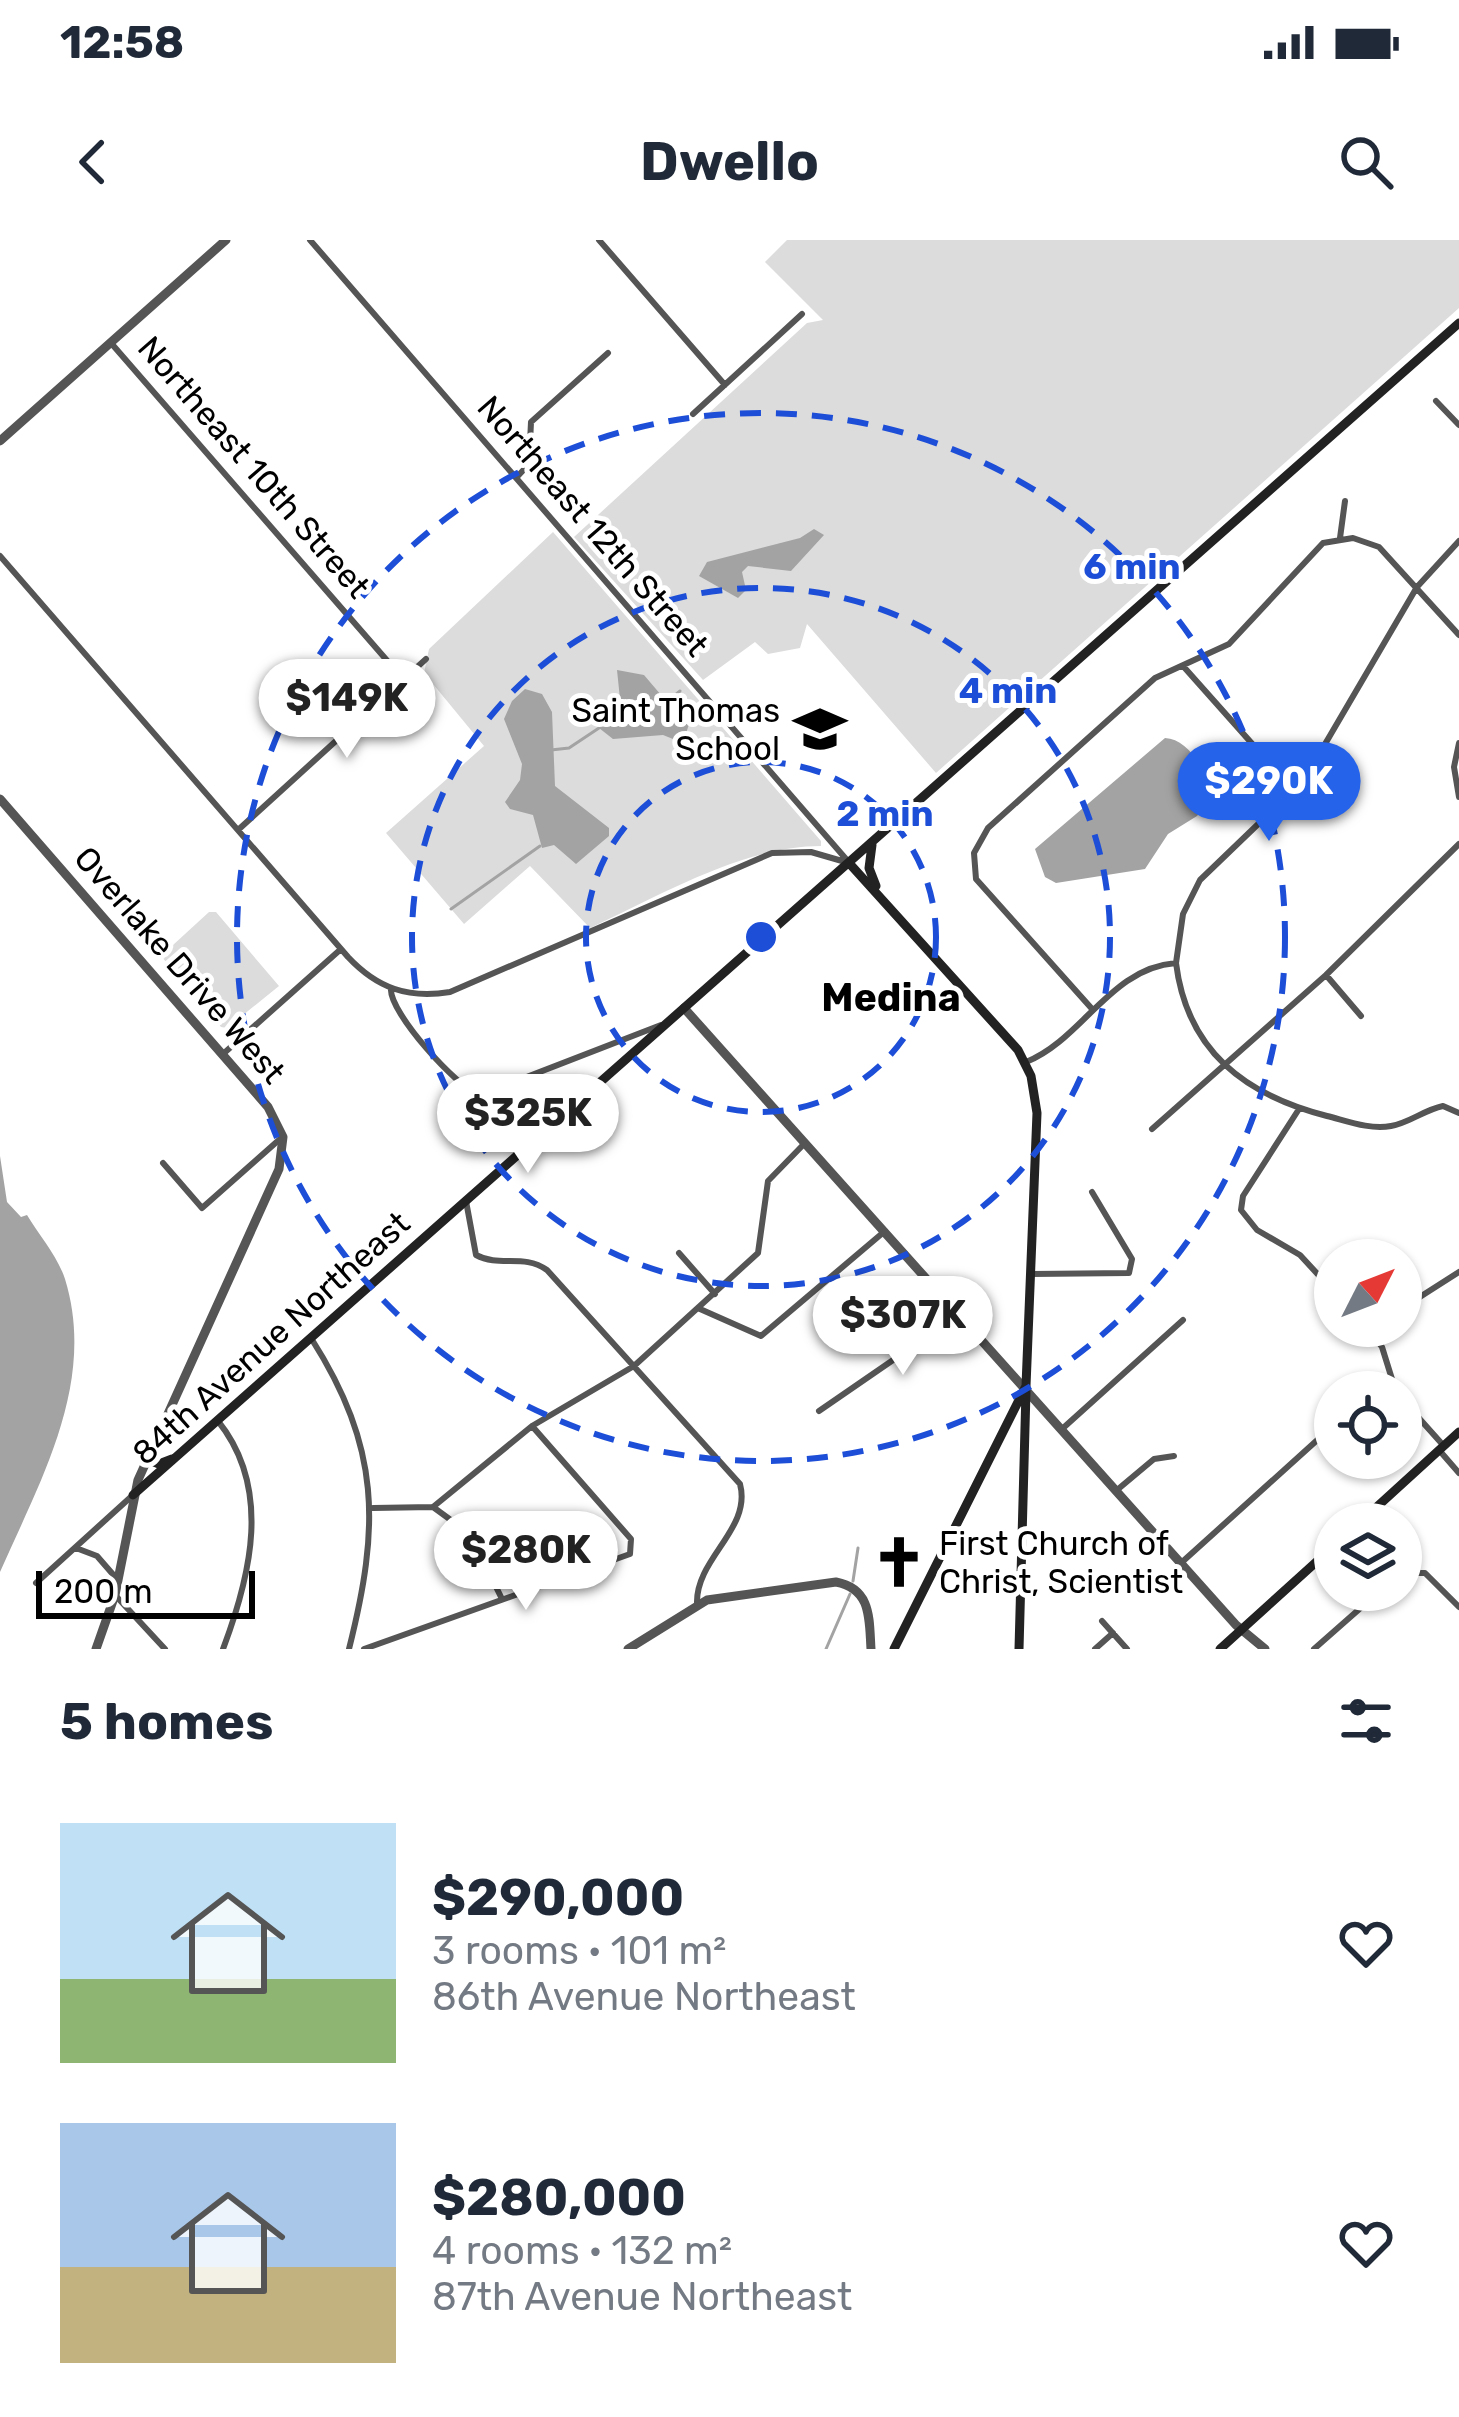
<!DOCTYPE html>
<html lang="en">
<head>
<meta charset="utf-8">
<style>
	:root { --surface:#fff; --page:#f6f6f7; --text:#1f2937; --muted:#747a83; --accent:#2563eb }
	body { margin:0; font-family:Rubik,sans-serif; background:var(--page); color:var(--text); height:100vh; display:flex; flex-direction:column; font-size:45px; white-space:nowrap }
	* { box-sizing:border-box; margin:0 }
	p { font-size:39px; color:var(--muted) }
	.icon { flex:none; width:66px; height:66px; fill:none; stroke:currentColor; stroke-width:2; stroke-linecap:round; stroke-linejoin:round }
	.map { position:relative; height:1409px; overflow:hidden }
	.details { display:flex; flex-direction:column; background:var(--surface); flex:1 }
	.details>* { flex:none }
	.needle { width:78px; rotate:48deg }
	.controls { position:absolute; left:1314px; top:999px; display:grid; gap:24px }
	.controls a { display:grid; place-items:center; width:108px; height:108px; border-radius:50%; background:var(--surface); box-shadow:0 3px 9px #0004; font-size:60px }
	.scale { position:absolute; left:36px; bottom:30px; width:219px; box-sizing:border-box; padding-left:12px; border:6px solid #000; border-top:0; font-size:33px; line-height:42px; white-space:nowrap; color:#000; -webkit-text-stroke:9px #fff; paint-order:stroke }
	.price { position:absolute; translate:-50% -102px; padding:0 27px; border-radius:42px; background:#fff; color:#222; font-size:39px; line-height:78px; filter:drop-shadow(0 3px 6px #0008) }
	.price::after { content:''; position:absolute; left:50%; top:72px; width:36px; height:27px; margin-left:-18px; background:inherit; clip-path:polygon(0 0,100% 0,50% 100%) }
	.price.current { background:var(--accent); color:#fff }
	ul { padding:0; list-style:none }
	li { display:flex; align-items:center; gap:36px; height:300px; padding:0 60px }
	li span { display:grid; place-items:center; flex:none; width:336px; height:240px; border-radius:0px; color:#555 }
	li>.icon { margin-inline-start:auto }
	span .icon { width:144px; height:144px; fill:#fffc; stroke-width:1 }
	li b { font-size:51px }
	h2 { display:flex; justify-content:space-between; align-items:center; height:144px; padding:0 60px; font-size:51px }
	.status { display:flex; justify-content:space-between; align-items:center; height:84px; padding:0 60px; background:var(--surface); direction:ltr }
	.status svg { height:33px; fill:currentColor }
	header { display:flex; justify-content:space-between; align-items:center; height:156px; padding:0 60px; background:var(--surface); font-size:54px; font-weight:700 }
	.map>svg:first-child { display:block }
	.green { fill:#dcdcdc }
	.water { fill:#a3a3a3 }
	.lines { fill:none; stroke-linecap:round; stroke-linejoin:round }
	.stream { stroke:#a3a3a3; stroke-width:3 }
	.minor { stroke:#555; stroke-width:6 }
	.tertiary { stroke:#555; stroke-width:9 }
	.secondary { stroke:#222; stroke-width:9 }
	.ring { fill:none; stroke:#1d4ed8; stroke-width:6; stroke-dasharray:21 15 }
	.labels { text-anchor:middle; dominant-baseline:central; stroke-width:10; stroke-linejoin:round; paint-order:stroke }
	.street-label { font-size:33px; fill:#000; stroke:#fff }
	.poi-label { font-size:33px; fill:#000; stroke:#fff; text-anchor:end }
	.quarter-label { font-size:39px; font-weight:bold; fill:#000; stroke:#fff }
	.centre { fill:#1d4ed8; stroke:#fff; stroke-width:6 }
	.ring-label { font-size:36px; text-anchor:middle; font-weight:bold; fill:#1d4ed8; stroke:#fff; stroke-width:10; stroke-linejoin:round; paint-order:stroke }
</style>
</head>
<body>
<div class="status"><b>12:58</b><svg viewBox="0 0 49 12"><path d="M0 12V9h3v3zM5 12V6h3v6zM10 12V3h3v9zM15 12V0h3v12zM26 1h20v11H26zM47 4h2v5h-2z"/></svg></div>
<header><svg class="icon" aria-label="back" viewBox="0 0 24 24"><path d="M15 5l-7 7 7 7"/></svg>Dwello<svg class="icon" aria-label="search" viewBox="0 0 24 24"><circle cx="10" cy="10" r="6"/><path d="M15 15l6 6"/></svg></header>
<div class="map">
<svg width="1459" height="1409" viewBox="0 0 1459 1409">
	<rect width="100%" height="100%" fill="#fff"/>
	<!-- green -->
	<path class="green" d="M787 0H1459V68L936 533 807 384 800 408 768 414 755 402 703 440 574 297 807 83 823 80 765 22Z
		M553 292 821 601V606C743 606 661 655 590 688L530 626 464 684 386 593 484 506 424 433 429 409Z
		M209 672H216L279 746 227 788 221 787 161 716Z"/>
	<!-- water -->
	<path class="water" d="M814 289 824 295 791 331 748 326 742 332 746 350 738 358 699 336 707 322 800 298Z
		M617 430 644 435 667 462 674 456 690 481 683 503 663 495 613 499 599 488 620 459Z
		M525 449 542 454 552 472 555 546 609 588V596L576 624 554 605 542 608 533 575 510 569 505 562 520 540 522 524 504 479 512 461Z
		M1165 498C1189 499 1207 533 1214 554L1197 576 1168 594 1145 629 1056 643 1045 637 1035 609Z
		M0 916 7 962 21 977 27 975C39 995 58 1017 65 1039 97 1143 40 1241 0 1332Z"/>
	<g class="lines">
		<!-- stream -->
		<path class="stream" d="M674 456 680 451
			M551 510 569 508 599 488
			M451 669 540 606
			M853 1341 858 1308
			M826 1409 850 1354"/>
		<!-- minor -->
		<path class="minor" d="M310 0 846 619
			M599 0 725 145
			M111 103 404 440
			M1436 161 1459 185
			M693 174 802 74
			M516 238 529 224 531 182 608 113
			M1340 298 1345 261
			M0 316 348 717C377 748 408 759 450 752L772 613 811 612 849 623
			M1183 426 1295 552
			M1459 503 1454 527 1459 557
			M238 590 426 419
			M1176 723C1187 811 1245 855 1327 876 1347 881 1370 890 1391 886 1409 883 1424 870 1443 866L1459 873
			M1326 735 1361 776
			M391 749C389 772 458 849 480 855L661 785
			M1093 770 976 639 974 613 988 588 1155 438 1229 404 1323 303 1353 298 1379 307 1459 395
			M223 814 341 709
			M1026 822C1083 799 1110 728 1176 723L1183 674 1200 640 1304 540 1417 347 1459 301
			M1299 869 1243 956 1241 970 1257 990 1300 1015 1335 1053
			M1152 889 1326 735 1459 604
			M163 923 202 968 280 899
			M466 961 476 1015C500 1028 523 1013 547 1030L740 1244C752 1289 696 1318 697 1363
			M679 1013 715 1054
			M1032 1034 1129 1033 1132 1019 1092 952
			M700 1069 761 1096 885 991
			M1401 1069 1459 1032
			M1366 1086 1382 1107 1396 1152
			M1373 1094 1382 1086
			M311 1098C381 1208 380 1286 349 1409
			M1401 1158 1443 1205
			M819 1171 896 1118 951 1065
			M218 1181C272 1248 251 1335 223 1409
			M1062 1189 1183 1080
			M1439 1210 1459 1233
			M1117 1250 1154 1219 1174 1216
			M433 1267 470 1294 502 1359
			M373 1268 433 1267 532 1186 634 1126 758 1013 768 941 804 904
			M76 1308 97 1316 117 1339
			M1181 1323 1335 1184
			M1401 1333H1425L1459 1367
			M36 1343 133 1255
			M115 1355 165 1409
			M1102 1381 1127 1409
			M364 1409 630 1314 631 1299 532 1186
			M1095 1409 1113 1393
			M1314 1409 1381 1350"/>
		<!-- tertiary -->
		<path class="tertiary" d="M0 201 226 0
			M0 559 268 867 283 897 279 929 138 1240 115 1355 96 1409
			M684 768 1236 1385 1265 1409
			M628 1409 707 1360 836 1342C872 1349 869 1379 871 1409"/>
		<!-- secondary -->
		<path class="secondary" d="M872 605 869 628 876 646
			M849 623 1018 810 1031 836 1037 873 1026 1146 894 1409
			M147 1219 159 1224 172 1219
			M133 1255 1459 83
			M1358 1284 1459 1192
			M1019 1409 1026 1151
			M1220 1409 1335 1305"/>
	</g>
	<!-- distance rings -->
	<g class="ring">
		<circle cx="761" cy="697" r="175"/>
		<circle cx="761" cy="697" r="349"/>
		<circle cx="761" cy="697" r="524"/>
	</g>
	<!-- icons -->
	<defs>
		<g id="school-bare" transform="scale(4.14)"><path d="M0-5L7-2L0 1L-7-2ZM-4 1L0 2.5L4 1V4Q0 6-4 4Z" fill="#000" stroke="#fff" stroke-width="2.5" paint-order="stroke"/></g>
		<g id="church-bare" transform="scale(4.14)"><path d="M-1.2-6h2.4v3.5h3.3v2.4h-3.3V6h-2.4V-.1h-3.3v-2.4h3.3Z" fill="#000" stroke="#fff" stroke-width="2.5" paint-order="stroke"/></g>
	</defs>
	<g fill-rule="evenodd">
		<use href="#school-bare" x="820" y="489"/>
		<use href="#church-bare" x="899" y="1322"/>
	</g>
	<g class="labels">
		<!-- street labels -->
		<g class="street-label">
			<text transform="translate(254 227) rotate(49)">Northeast 10th Street</text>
			<text transform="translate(593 286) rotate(49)">Northeast 12th Street</text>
			<text transform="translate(180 725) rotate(49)">Overlake Drive West</text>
			<text transform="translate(271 1098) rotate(-42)">84th Avenue Northeast</text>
		</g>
		<!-- poi labels -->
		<g class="poi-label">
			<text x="780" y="470">Saint Thomas<tspan x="780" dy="38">School</tspan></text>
			<text x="939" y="1303" text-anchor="start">First Church of<tspan x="939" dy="38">Christ, Scientist</tspan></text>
		</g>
		<!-- quarter labels -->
		<g class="quarter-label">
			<text x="891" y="758">Medina</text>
		</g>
	</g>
	<circle cx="761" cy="697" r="18" class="centre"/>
	<g class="ring-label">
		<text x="1132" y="339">6 min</text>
		<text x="1008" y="463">4 min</text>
		<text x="885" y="586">2 min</text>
	</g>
</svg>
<div class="controls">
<a><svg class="needle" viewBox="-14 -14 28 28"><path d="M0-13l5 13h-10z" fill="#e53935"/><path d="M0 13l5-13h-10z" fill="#747a83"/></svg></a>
<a><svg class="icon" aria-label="locate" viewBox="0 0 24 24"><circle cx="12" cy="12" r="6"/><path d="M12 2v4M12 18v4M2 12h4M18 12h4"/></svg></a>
<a><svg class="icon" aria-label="layers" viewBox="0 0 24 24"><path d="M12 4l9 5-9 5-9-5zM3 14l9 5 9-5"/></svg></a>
</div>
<div class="scale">200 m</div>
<b class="price" style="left:347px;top:521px">$149K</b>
<b class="price current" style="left:1269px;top:604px">$290K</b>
<b class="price" style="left:528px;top:936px">$325K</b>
<b class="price" style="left:903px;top:1138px">$307K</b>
<b class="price" style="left:526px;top:1373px">$280K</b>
</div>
<section class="details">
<h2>5 homes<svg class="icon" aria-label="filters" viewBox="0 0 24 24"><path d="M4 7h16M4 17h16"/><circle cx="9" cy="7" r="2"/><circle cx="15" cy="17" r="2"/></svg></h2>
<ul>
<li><span style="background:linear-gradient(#bfe0f5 65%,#8fb573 0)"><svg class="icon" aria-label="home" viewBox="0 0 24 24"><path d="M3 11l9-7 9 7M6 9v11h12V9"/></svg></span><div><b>$290,000</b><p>3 rooms · 101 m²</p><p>86th Avenue Northeast</p></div><svg class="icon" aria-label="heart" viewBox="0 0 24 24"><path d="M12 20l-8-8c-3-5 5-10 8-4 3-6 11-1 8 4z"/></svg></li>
<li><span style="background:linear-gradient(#a9c7e8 60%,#c2b280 0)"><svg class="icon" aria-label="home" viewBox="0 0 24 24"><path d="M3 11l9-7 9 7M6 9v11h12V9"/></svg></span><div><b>$280,000</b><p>4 rooms · 132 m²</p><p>87th Avenue Northeast</p></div><svg class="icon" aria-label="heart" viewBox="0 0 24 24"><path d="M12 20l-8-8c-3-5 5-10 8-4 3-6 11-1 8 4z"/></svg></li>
</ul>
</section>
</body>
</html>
